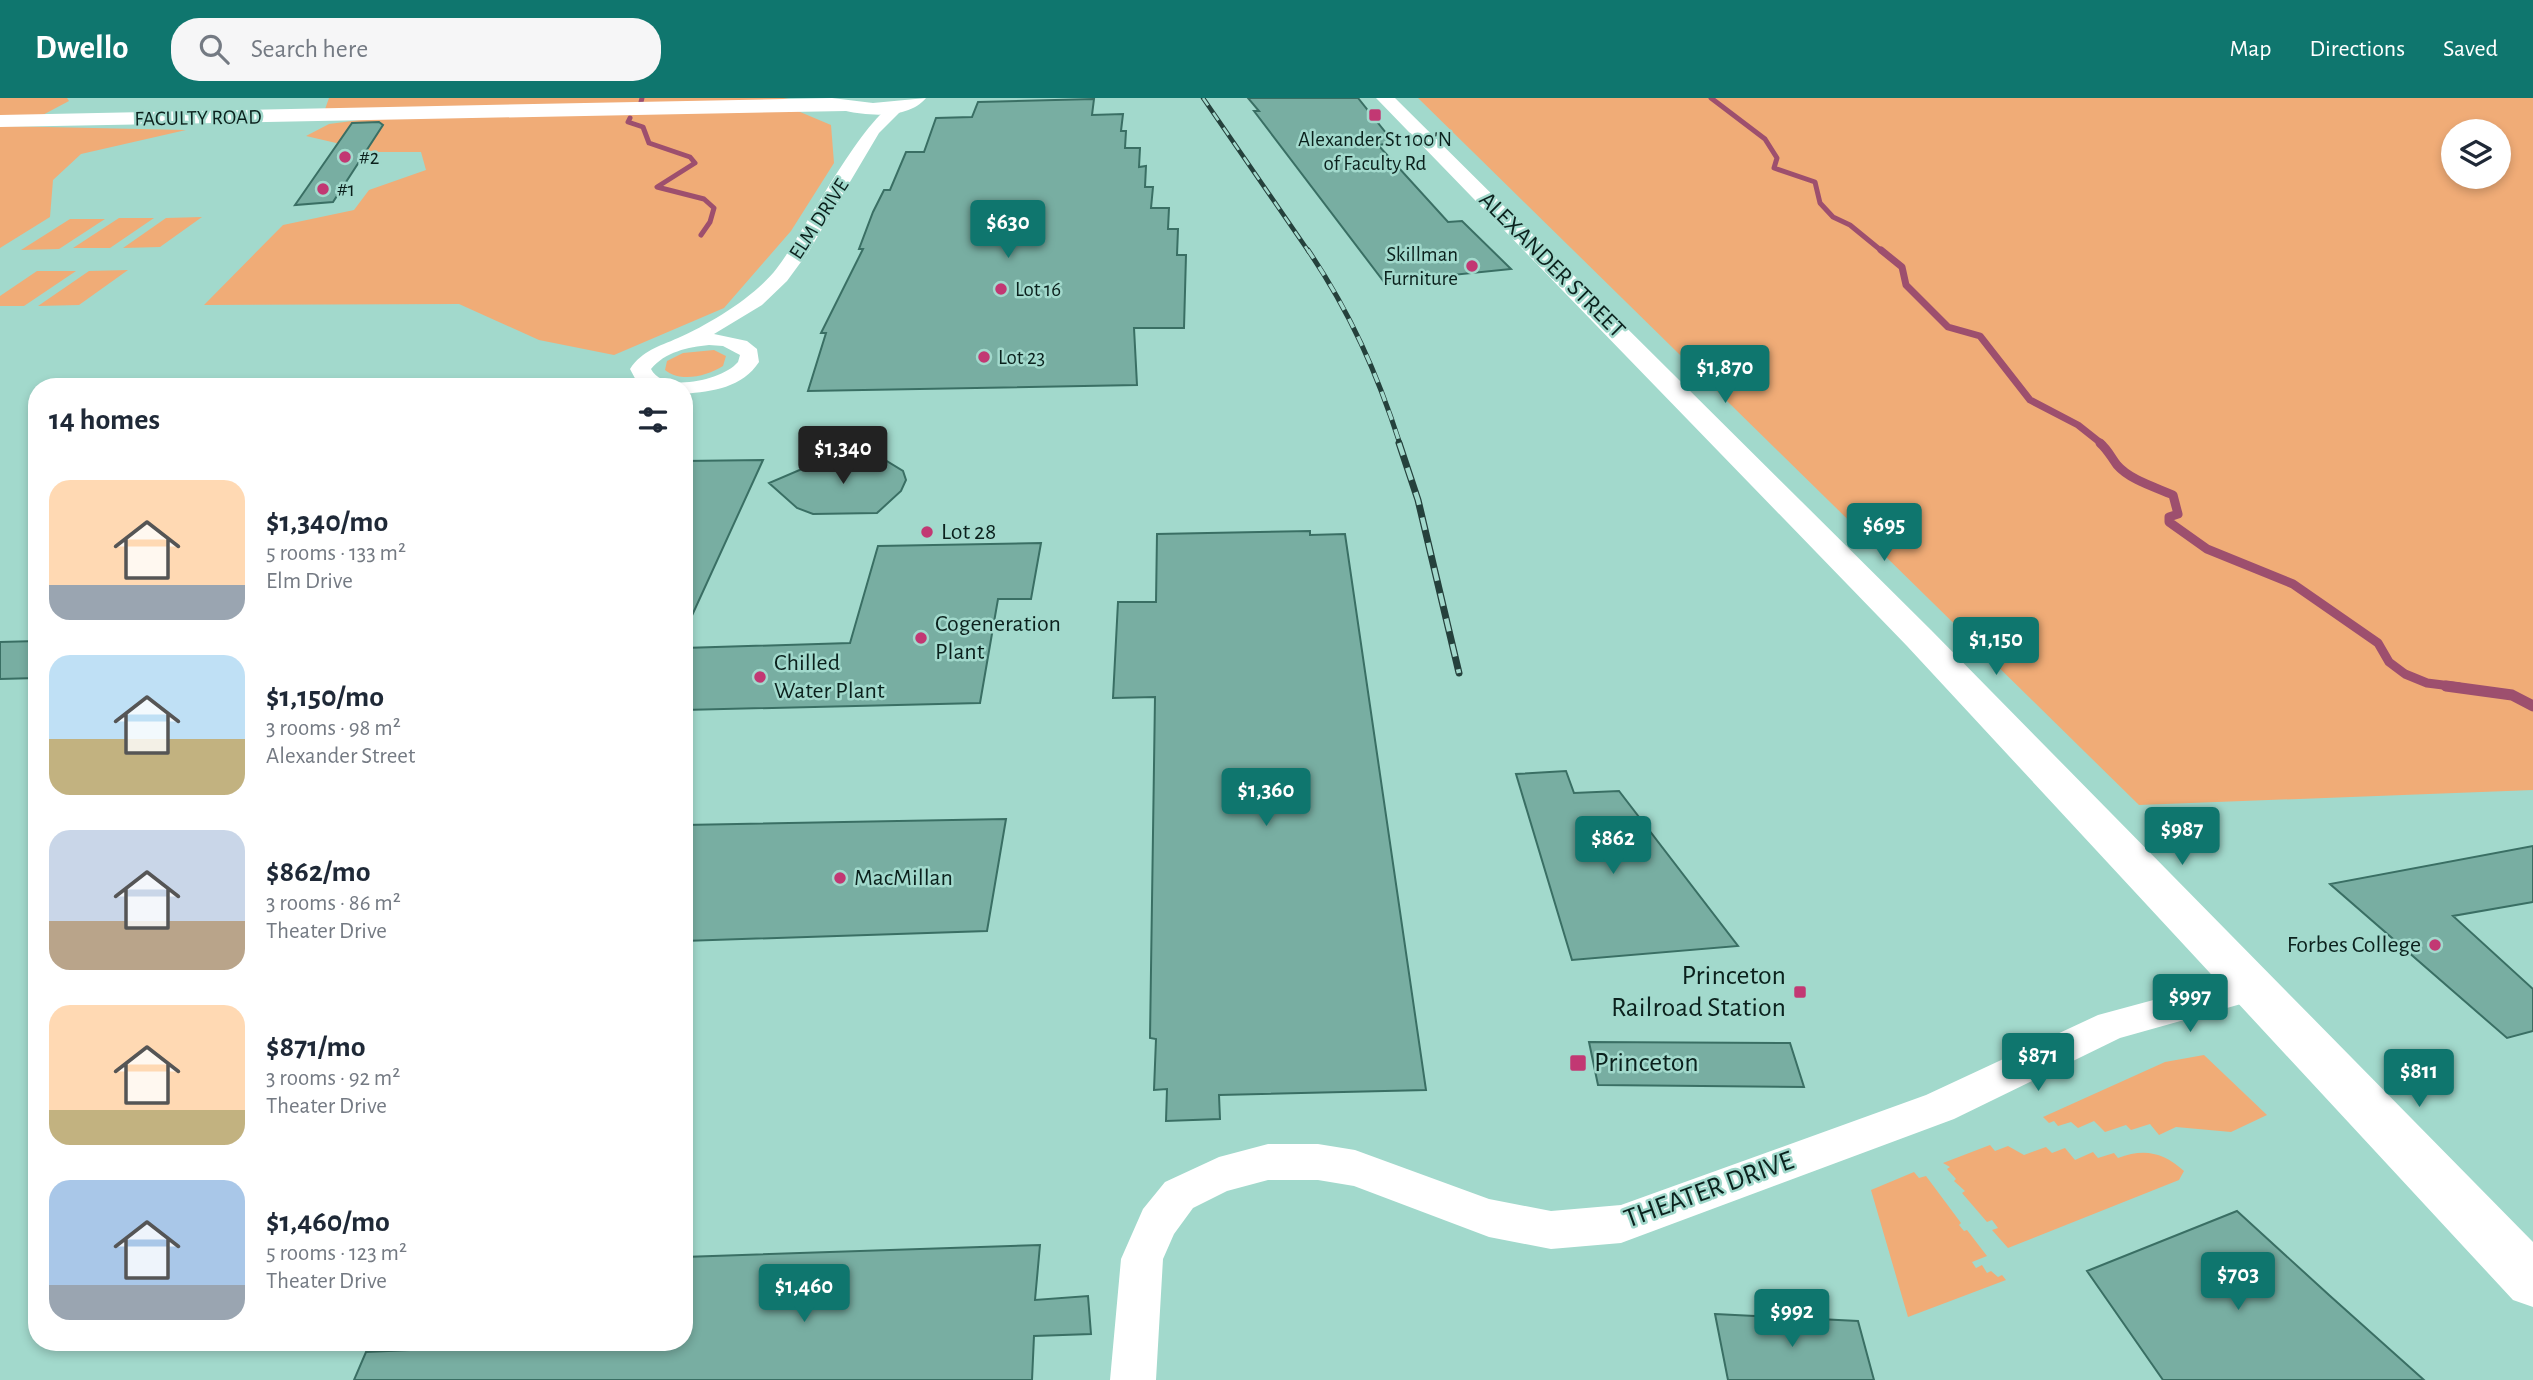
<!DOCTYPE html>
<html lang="en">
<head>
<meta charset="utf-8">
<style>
	:root { --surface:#fff; --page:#f6f6f7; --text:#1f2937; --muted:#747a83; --accent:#0f766e }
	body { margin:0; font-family:"Alegreya Sans",sans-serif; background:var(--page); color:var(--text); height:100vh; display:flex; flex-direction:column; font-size:26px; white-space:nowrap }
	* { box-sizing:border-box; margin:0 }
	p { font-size:23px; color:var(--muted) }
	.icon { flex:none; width:38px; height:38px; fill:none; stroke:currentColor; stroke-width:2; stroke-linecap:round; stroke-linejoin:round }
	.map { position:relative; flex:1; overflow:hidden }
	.sheet { position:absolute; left:28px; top:280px; width:665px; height:973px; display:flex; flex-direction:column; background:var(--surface); border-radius:28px; box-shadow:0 4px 10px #0003 }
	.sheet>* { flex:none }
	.tools { position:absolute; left:2441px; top:21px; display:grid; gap:14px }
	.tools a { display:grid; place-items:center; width:70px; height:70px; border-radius:50%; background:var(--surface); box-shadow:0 4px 10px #0003; font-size:35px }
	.price { position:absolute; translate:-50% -60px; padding:0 16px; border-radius:7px; background:var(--accent); color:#fff; font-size:23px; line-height:46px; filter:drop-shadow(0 2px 4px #0008) }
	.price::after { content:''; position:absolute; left:50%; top:42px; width:21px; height:16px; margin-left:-10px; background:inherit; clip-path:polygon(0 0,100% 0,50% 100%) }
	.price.current { background:#222; color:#fff }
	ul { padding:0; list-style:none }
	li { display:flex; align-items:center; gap:21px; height:175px; padding:0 21px }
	li span { display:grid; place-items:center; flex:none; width:196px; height:140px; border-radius:21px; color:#555 }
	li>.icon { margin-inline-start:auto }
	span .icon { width:84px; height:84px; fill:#fffc; stroke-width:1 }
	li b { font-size:30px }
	h2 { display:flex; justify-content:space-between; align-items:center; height:84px; padding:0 21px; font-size:30px }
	header { display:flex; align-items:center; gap:42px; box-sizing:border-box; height:98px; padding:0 35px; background:var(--accent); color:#fff }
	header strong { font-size:33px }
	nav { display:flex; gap:38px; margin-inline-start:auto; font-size:24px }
	.search { width:490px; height:63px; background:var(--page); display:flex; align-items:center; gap:18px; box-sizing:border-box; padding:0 24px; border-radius:28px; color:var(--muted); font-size:26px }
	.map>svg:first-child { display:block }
	.green { fill:#f0ac77; fill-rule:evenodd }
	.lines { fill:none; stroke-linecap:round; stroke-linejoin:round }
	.stream-far3 { stroke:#9d4f6e; stroke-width:5 }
	.stream-far2 { stroke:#9d4f6e; stroke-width:7 }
	.stream-far1 { stroke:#9d4f6e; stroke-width:9 }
	.stream { stroke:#9d4f6e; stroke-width:11 }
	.building { fill:#78aea2; stroke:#3a6f64; stroke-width:2 }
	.minor { fill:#fff; fill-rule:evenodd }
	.tertiary { fill:#fff; fill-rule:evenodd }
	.secondary { fill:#fff; fill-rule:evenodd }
	.rail-far2-casing { stroke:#25413c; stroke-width:4.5 }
	.rail-far1-casing { stroke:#25413c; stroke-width:5 }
	.rail-casing { stroke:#25413c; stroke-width:7 }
	.rail-far2 { stroke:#a2d9cc; stroke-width:2.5; stroke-dasharray:9; stroke-linecap:butt }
	.rail-far1 { stroke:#a2d9cc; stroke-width:3.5; stroke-dasharray:10; stroke-linecap:butt }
	.rail { stroke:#a2d9cc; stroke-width:4.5; stroke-dasharray:13; stroke-linecap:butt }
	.poi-dot { fill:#c23873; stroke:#a2d9cc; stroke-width:2.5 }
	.labels { text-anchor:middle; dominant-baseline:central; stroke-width:5; stroke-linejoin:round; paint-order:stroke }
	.far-street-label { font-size:21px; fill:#0b211d; stroke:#a2d9cc }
	.far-poi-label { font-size:21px; fill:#0b211d; stroke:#a2d9cc; text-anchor:start }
	.street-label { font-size:24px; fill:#0b211d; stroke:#a2d9cc }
	.poi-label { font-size:24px; fill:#0b211d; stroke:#a2d9cc; text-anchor:start }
	.near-poi-label { font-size:28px; fill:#0b211d; stroke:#a2d9cc; text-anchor:end }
	.near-street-label { font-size:28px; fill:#0b211d; stroke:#a2d9cc }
</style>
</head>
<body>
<header>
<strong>Dwello</strong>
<div class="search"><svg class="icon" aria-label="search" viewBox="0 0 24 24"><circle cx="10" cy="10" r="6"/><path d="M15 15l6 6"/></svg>Search here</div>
<nav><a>Map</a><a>Directions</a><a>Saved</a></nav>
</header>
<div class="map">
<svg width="2533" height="1282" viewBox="0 0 2533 1282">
	<rect width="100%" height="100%" fill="#a2d9cc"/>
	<!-- green -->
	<path class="green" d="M0 0H67L69 3 37 20H0Z
		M329 0H789L770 3 324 14Z
		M1418 0H2533V692L2139 707ZM2454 33H2499V79H2454Z
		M793 11 831 27 834 65 791 133 724 210 614 257 539 242 459 206 204 207 283 127 354 112 369 92 426 72 421 54H375L306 38 329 26 390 18Z
		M0 28 186 32 81 56 53 82 50 119 0 150Z
		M202 119 160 149 123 150 166 120Z
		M119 120H154L110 150H73Z
		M70 121H105L59 151 21 152Z
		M128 172 79 207 38 208 89 173Z
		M37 173H76L24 208H0V198Z
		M714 252 726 258 723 268C707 278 681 285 665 272L667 263 683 255Z
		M2204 957 2267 1017 2231 1034 2176 1029 2159 1037 2150 1026 2131 1032 2126 1027 2105 1034 2094 1023 2078 1030 2071 1024 2058 1028 2054 1023 2049 1025 2043 1019 2165 964Z
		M1990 1047 1995 1053 2008 1048 2024 1057 2046 1049 2052 1055 2065 1050 2075 1062 2093 1054 2098 1060 2114 1055 2118 1060C2144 1050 2163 1054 2184 1073L2179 1082 2008 1150 1992 1132 1998 1130 1992 1122 1987 1124 1962 1095 1965 1093 1954 1083 1956 1081 1947 1071 1950 1069 1943 1065Z
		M1914 1074 1919 1080 1926 1078 1961 1125 1959 1127 1964 1133 1967 1132 1987 1158 1972 1164 1976 1170 1982 1167 1987 1175 1991 1173 1998 1179 2002 1177 2006 1182 1908 1219 1871 1092Z"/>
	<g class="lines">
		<!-- stream-far3 -->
		<path class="stream-far3" d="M1711 0 1765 41 1777 60 1774 70 1815 84 1820 105 1833 119 1850 127 1883 154
			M641 4 642 0
			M630 20 628 24 643 29 649 45 690 59 695 65 657 89 704 101 714 110 710 124 701 137"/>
		<!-- stream-far2 -->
		<path class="stream-far2" d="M1881 152 1902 169 1906 187 1948 229 1980 238 2030 302 2078 327 2102 346"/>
		<!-- stream-far1 -->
		<path class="stream-far1" d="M2100 345C2108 352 2111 359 2117 367 2130 382 2155 389 2173 397L2178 416 2169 419V424L2207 451 2293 486 2378 545 2389 564 2405 576 2427 585 2459 589"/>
		<!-- stream -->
		<path class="stream" d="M2446 588 2512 597 2533 608"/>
	</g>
	<!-- building -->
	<path class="building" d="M1248 0H1358L1394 45 1378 47 1448 124 1462 123 1511 171 1384 184 1254 13H1259Z
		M1094 1 1092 17 1123 16 1121 33H1126L1125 50H1140L1139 69 1146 68 1145 89H1153L1151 110H1169L1168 131H1178L1177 157H1186L1184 230H1134L1137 287 808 293 826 235H821L863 151H859L873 114 884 92H890L906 54H924L936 20 972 19 978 4Z
		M379 24 383 27 333 104 295 107 352 25Z
		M861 357 880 359 903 373 906 382 901 393 877 415 813 416 797 410 769 385 823 362Z
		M763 362 684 535V363Z
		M1310 433V437L1345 436 1426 992 1219 997 1220 1021 1166 1023 1167 991 1154 992 1156 941 1150 940 1155 599 1113 600 1118 504H1156L1157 436Z
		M1041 445 1031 501H998L980 605 684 612V550L850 545 878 448Z
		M37 543V580L0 581V544Z
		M1566 673 1574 695 1619 693 1738 848 1572 862 1516 676Z
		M1006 721 987 833 684 843V727Z
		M2533 748V804L2453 818 2533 891V933L2507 940 2330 786Z
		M1589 944 1790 945 1804 989 1598 987Z
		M2237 1113 2329 1197 2424 1282H2163L2087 1173Z
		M1040 1147 1035 1202 1088 1198 1091 1236 1034 1238 1032 1282H354L366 1254 454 1250 456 1244H684V1159Z
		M1715 1216 1858 1223 1874 1282H1728Z"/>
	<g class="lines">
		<!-- minor -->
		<path class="minor" d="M899 4 906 8 879 35 809 153 787 183 762 207 714 236 747 243 757 251 759 264C742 290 713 293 684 296V289L638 286 630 271C643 252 658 249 678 240 710 226 756 198 777 170 803 137 866 12 899 4ZM709 247 723 248 740 257 738 264C722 283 662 295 651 271 665 254 688 249 709 247Z
			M2253 875 2266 879 2271 889 2266 899 2120 940 1954 1021 1621 1145 1551 1151 1489 1139 1354 1088 1318 1082H1268L1227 1093 1193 1110 1174 1136 1163 1161 1156 1282H1110L1121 1161 1143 1111 1165 1084 1219 1059 1268 1046H1318L1355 1052 1489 1101 1551 1113 1621 1107 1926 997 2098 917Z"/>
		<!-- tertiary -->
		<path class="tertiary" d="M832 0 873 5 926 0C909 21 869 18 846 13L0 29V17Z"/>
		<!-- secondary -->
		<path class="secondary" d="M1376 0H1395L1931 532 2533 1144V1209L2513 1202 1907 548Z"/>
		<!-- rail-far2 casing -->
		<g class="rail-far2-casing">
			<path id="rail-far2" d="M1203 0 1309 154"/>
		</g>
		<!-- rail-far1 casing -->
		<g class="rail-far1-casing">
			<path id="rail-far1" d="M1308 152C1350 214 1377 275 1400 346"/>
		</g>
		<!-- rail casing -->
		<g class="rail-casing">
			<path id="rail" d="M1399 345 1418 402 1459 575"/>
		</g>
		<!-- rail-far2 -->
		<use href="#rail-far2" class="rail-far2"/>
		<!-- rail-far1 -->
		<use href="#rail-far1" class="rail-far1"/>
		<!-- rail -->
		<use href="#rail" class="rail"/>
	</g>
	<!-- markers -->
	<g class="poi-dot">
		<rect x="1368" y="10" width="14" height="14" rx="3.5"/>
		<circle cx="345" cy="59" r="7"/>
		<circle cx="323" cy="91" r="7"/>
		<circle cx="1472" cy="168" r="7"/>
		<circle cx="1001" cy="191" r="7"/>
		<circle cx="984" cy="259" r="7"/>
		<circle cx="927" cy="434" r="7"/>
		<circle cx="921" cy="540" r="7"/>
		<circle cx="760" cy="579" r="7"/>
		<circle cx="840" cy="780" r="7"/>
		<circle cx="2435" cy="847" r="7"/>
		<rect x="1793" y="887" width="14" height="14" rx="3.5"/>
		<rect x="1569" y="956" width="18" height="18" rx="3.5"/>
	</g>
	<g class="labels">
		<!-- far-street labels -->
		<g class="far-street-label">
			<text transform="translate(198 20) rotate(-1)">FACULTY ROAD</text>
			<text transform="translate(819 121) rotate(-57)">ELM DRIVE</text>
		</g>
		<!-- far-poi labels -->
		<g class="far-poi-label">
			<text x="1375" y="41" text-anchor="middle">Alexander St 100'N<tspan x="1375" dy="24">of Faculty Rd</tspan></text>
			<text x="359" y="59">#2</text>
			<text x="337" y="91">#1</text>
			<text x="1458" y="156" text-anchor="end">Skillman<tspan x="1458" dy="24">Furniture</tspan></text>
			<text x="1015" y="191">Lot 16</text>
			<text x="998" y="259">Lot 23</text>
		</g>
		<!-- street labels -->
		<g class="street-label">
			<text transform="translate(1552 167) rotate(45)">ALEXANDER STREET</text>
		</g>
		<!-- poi labels -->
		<g class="poi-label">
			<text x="941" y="434">Lot 28</text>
			<text x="935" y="526">Cogeneration<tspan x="935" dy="28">Plant</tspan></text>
			<text x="774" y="565">Chilled<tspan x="774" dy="28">Water Plant</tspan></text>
			<text x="854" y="780">MacMillan</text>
			<text x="2421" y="847" text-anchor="end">Forbes College</text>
		</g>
		<!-- near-poi labels -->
		<g class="near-poi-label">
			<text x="1786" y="878">Princeton<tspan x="1786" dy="32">Railroad Station</tspan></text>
			<text x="1594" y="965" text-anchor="start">Princeton</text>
		</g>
		<!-- near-street labels -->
		<g class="near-street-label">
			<text transform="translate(1709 1092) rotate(-20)">THEATER DRIVE</text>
		</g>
	</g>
</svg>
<div class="tools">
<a><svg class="icon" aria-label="layers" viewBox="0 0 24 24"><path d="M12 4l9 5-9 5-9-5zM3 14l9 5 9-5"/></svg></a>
</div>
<b class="price" style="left:1008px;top:162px">$630</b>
<b class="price" style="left:1725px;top:307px">$1,870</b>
<b class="price current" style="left:843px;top:388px">$1,340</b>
<b class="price" style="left:1884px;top:465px">$695</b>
<b class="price" style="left:1996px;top:579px">$1,150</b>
<b class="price" style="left:1266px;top:730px">$1,360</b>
<b class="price" style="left:2182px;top:769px">$987</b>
<b class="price" style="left:1613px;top:778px">$862</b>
<b class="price" style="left:2190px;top:936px">$997</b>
<b class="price" style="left:2038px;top:995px">$871</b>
<b class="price" style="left:2419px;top:1011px">$811</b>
<b class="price" style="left:2238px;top:1214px">$703</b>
<b class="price" style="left:804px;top:1226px">$1,460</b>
<b class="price" style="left:1792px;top:1251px">$992</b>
<section class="sheet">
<h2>14 homes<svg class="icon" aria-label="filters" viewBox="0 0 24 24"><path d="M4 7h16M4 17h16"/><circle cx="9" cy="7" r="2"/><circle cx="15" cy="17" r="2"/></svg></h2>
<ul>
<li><span style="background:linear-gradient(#ffd9b3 75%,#9aa5b1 0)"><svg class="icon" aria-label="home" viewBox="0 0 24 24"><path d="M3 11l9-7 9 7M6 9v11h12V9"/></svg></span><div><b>$1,340/mo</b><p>5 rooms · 133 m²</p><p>Elm Drive</p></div></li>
<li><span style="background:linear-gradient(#bfe0f5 60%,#c2b280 0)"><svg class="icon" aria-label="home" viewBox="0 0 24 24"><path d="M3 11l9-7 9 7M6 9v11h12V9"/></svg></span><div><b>$1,150/mo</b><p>3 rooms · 98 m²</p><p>Alexander Street</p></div></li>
<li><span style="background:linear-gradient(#c9d6e8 65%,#b9a48a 0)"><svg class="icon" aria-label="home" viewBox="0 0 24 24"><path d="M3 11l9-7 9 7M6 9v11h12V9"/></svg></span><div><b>$862/mo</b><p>3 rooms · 86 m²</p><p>Theater Drive</p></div></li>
<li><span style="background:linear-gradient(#ffd9b3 75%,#c2b280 0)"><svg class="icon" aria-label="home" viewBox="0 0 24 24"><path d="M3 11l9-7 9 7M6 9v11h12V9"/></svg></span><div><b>$871/mo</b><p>3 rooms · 92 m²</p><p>Theater Drive</p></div></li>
<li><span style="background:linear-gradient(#a9c7e8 75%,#9aa5b1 0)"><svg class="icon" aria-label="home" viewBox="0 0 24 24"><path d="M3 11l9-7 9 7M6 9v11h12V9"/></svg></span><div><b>$1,460/mo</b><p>5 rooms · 123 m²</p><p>Theater Drive</p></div></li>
</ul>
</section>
</div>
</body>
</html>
